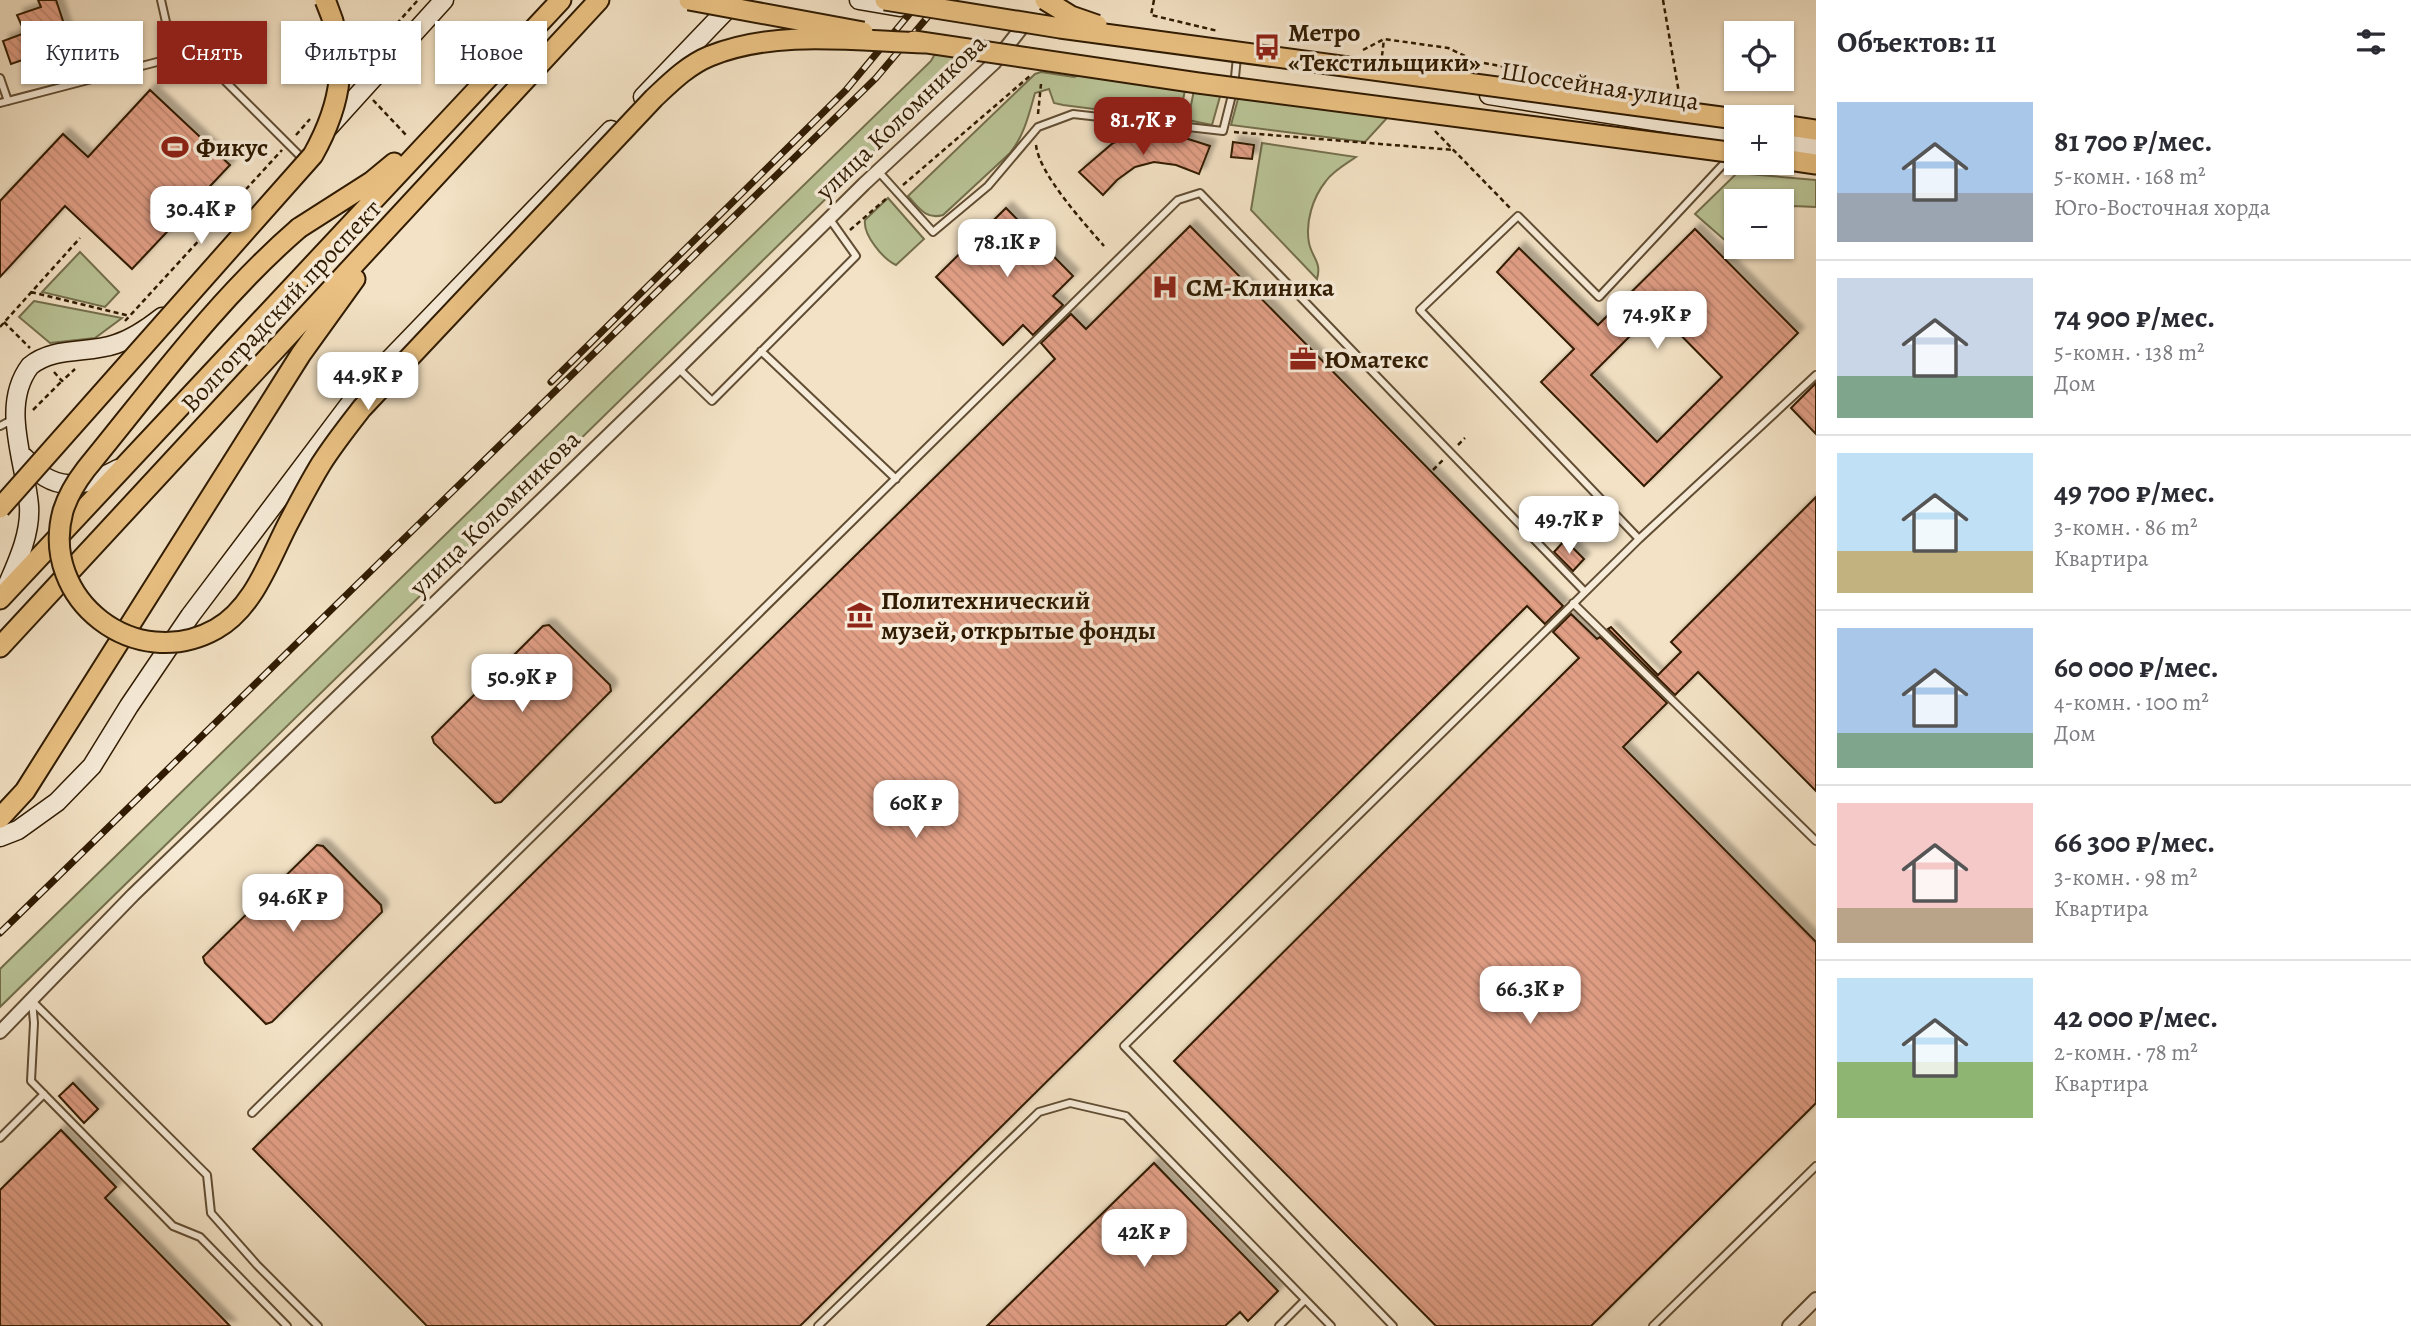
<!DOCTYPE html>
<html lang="ru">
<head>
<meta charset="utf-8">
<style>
	:root { --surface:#fff; --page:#f7f7f7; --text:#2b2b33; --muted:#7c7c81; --line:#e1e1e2; --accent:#8f2418 }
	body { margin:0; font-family:Alegreya,serif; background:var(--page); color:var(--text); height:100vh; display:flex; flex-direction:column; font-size:26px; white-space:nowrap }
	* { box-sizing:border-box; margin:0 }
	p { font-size:23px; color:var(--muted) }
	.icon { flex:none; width:38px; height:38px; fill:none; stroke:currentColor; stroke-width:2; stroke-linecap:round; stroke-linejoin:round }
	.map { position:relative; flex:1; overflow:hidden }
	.side { display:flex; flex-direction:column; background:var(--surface); width:595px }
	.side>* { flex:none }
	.guide { position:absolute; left:21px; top:21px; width:665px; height:63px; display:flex; gap:14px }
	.fabs { position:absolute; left:1724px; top:21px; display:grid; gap:14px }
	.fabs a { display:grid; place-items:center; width:70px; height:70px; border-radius:0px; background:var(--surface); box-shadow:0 2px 5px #0004; font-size:35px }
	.price { position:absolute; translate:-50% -60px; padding:0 16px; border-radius:14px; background:#fff; color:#222; font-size:23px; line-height:46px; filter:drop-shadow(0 2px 4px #0008) }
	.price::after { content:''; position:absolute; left:50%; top:42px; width:21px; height:16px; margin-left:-10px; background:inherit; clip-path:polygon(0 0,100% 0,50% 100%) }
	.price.current { background:var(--accent); color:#fff }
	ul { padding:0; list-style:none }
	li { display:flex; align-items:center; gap:21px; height:175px; padding:0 21px }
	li+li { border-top:2px solid var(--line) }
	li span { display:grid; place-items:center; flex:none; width:196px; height:140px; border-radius:0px; color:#555 }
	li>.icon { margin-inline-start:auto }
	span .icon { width:84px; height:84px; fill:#fffc; stroke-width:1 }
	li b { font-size:30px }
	h2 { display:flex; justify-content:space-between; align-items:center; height:84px; padding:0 21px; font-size:30px }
	.pill { padding:0 24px; border-radius:0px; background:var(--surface); box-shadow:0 2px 5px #0004; font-size:24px; line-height:63px }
	.pill.current { background:var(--accent); color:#fff }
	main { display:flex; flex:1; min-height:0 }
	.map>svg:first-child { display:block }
	.green { fill:#b9c396; stroke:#746f4c; stroke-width:2 }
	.building { fill:url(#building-back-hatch); stroke:#301b02; stroke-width:2; fill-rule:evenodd; filter:url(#shadow) }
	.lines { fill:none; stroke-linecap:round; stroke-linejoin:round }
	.lane-casing { stroke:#614d33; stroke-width:10 }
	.street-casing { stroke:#614d33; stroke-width:16 }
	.secondary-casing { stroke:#301b02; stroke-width:21 }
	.primary-casing { stroke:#301b02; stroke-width:23 }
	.path { stroke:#301b02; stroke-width:2.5; stroke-dasharray:5 3.5; stroke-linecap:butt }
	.lane { stroke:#f7ecd9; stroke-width:6 }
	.street { stroke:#f7ecd9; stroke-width:12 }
	.secondary { stroke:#f7ecd9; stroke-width:18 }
	.primary { stroke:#eac182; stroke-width:19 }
	.rail-casing { stroke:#301b02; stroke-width:7 }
	.rail { stroke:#f7ecd9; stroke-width:4.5; stroke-dasharray:13; stroke-linecap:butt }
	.primary-bridge-casing { stroke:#301b02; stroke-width:23; stroke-linecap:butt }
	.primary-bridge { stroke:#eac182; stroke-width:19 }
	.labels { text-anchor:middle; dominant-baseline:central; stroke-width:7; stroke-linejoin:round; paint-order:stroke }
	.poi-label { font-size:26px; font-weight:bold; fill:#301b02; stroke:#f7ecd9; text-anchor:start }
	.street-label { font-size:26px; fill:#301b02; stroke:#f7ecd9 }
</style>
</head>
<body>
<main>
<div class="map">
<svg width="1816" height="1326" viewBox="0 0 1816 1326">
	<defs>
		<pattern id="building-back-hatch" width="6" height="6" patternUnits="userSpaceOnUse" patternTransform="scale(1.75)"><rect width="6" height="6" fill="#e19f86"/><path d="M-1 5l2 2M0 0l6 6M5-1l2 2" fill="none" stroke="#c18872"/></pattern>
		<filter id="shadow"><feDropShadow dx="6" dy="-6" stdDeviation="2" flood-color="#0004"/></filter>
	</defs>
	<rect width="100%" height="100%" fill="#f3e2c5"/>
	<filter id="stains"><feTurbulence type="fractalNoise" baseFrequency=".00286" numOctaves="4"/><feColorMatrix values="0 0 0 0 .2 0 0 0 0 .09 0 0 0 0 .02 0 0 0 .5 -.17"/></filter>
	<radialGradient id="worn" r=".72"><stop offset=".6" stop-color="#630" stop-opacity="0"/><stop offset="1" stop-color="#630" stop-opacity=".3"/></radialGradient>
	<!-- green -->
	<path class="green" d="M939 47 969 57 940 87 0 1007V969L931 61Z
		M1041 72 1074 77 1080 75 1185 90 1179 120 1063 105 1054 103 1049 89 1035 93C1029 114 1024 136 1010 153L943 215C926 220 919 208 908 196L1035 74Z
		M1194 90 1221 93 1212 125 1188 120Z
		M1239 95 1385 116 1387 118 1365 142 1231 125Z
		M1262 143 1356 157C1346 164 1333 171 1326 181 1313 197 1305 222 1309 243 1312 258 1322 262 1317 279L1251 210Z
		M1737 173 1816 180V207L1793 206 1782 218V201H1736V247H1754L1744 257 1695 214Z
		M888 198 924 239 896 265C883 259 863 235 865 220Z
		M80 252 119 292 105 307 42 292Z
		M34 301 122 318 95 338 50 343 19 317Z"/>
	<!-- building -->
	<path class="building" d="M38 0H56L72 48 59 53 57 48 11 64 3 41 25 33 17 15 41 7Z
		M150 90 230 165 132 269 65 206 0 277V201L63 134 88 157Z
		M1142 133 1163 134 1185 138 1210 146 1199 174 1176 165 1154 162 1135 167 1117 180 1103 195 1079 172 1113 143Z
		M1233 142 1254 145 1252 159 1231 157Z
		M1006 208 1073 276 1053 296 1063 305 1033 335 1023 325 1003 345 936 277Z
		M1190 226 1563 606 1545 624 1527 606 800 1326H427L253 1149 1055 359 1041 343 1071 314 1086 329Z
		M1695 229 1798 333 1644 486 1541 382 1574 349 1497 272 1519 248 1598 325ZM1656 310 1722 377 1657 442 1591 375Z
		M1816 383V434L1791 408Z
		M1816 497V791L1698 672 1675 695 1608 629 1611 627 1658 675 1681 652 1671 642Z
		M1565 540 1584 559 1573 571 1554 552Z
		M1571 614 1597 639 1600 637 1667 703 1623 747 1816 942V1103L1591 1326H1436L1174 1061 1579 658 1553 632Z
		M549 625 610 685 611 691 501 802 495 803 434 743 432 737 543 626Z
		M317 845 323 846 381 905 382 912 272 1022 266 1024 205 963 203 957Z
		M73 1083 98 1109 84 1123 59 1096Z
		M61 1130 116 1187 105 1198 230 1326H0V1190Z
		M1154 1163 1278 1291 1248 1321 1240 1312 1225 1326H987Z"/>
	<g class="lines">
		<!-- lane casing -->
		<g class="lane-casing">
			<path id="lane" d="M161 0 166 22 180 56
				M0 78 8 101
				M0 103 180 56 212 68 301 157
				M878 171 933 232 988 186 1038 127 1073 114 1223 131 1234 87 1237 57
				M761 351 896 479
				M678 368 712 401 856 256 829 218
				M0 426 8 422
				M1639 539 1420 310 1518 216 1599 297 1730 157
				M1573 603 1816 841
				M32 1001 207 1175 211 1213 257 1265 318 1326
				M32 1001 34 1023 31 1081 173 1226 200 1237 287 1326
				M252 1113 1178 200 1200 193 1585 592
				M0 1138 44 1094
				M818 1326 1039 1112 1070 1103 1126 1116 1331 1326
				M1279 1326 1305 1300
				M1393 1326 1124 1046 1639 539 1816 375
				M1653 1326 1816 1166"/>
		</g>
		<!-- street casing -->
		<g class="street-casing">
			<path id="street" d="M0 1032 133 895 678 368 864 184 994 63 1023 26
				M1789 1326 1816 1299"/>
		</g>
		<!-- secondary casing -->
		<g class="secondary-casing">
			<path id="secondary" d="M859 0 900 7
				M1489 95 1736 134
				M643 97 736 0
				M328 128 444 0
				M1782 141 1816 147
				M25 458C52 494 83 488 118 469
				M4 593C15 567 31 536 29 506 25 459 0 406 30 366 54 346 88 354 116 344 134 338 148 328 162 317
				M0 837 18 830 57 802 92 766 129 706 190 616 361 389 611 130"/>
		</g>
		<!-- primary casing -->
		<g class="primary-casing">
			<path id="primary" d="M1782 125 1816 130
				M1782 159 1816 164
				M299 228 371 182 394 163
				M0 599 561 0
				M0 647 599 0
				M0 818 25 791 301 354 355 279"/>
		</g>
		<!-- path -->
		<path class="path" d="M1154 0 1151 15 1218 31
			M1663 0 1679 93
			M1363 50 1384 39 1448 48 1478 62 1545 74
			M1382 56 1384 39
			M357 68 418 0
			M373 100 407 136
			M1752 110 1769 113
			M1038 114 1041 84
			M1435 131 1511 209
			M1234 132 1454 150
			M296 135 310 119
			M1036 145C1039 174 1084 223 1104 246
			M903 185 1031 75
			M850 230 887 198
			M31 292 130 316
			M125 321 282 150
			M4 322 30 348
			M0 327 80 238
			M54 372 62 381 75 369
			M33 410 62 381
			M1458 445 1465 438
			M1433 470 1443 460"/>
		<!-- lane -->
		<use href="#lane" class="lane"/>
		<!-- street -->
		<use href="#street" class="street"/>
		<!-- secondary -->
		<use href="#secondary" class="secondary"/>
		<!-- primary -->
		<use href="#primary" class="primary"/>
		<!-- rail casing -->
		<g class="rail-casing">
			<path id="rail" d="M551 382 846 90 921 0
				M0 933 876 78 942 0"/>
		</g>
		<!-- rail -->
		<use href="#rail" class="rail"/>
		<!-- primary-bridge casing -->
		<g class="primary-bridge-casing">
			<path id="primary-bridge" d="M689 0 863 32
				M885 0 1060 28 1736 119
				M1045 0 1071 16 1097 25
				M914 41 1198 83 1736 153
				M299 228C218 298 154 386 86 469 76 482 68 495 63 511 39 600 136 674 216 629 255 607 270 557 290 520 300 501 310 482 321 464 333 445 348 426 362 408L654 98C671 82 688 65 710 56 776 29 856 41 925 43
				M0 508 313 155C342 103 350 56 325 0"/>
		</g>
		<!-- primary-bridge -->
		<use href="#primary-bridge" class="primary-bridge"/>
	</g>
	<!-- icons -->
	<defs>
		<g id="bus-bare" transform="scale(2.1)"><path d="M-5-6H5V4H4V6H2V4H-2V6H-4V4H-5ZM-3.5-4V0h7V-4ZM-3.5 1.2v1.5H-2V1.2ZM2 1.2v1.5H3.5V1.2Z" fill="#8f2418" stroke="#f7ecd9" stroke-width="2.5" paint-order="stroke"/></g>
		<g id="stadium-bare" transform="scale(2.1)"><path d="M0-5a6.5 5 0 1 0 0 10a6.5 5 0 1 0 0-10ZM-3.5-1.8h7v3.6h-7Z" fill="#8f2418" stroke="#f7ecd9" stroke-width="2.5" paint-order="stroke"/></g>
		<g id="hospital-bare" transform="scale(2.1)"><path d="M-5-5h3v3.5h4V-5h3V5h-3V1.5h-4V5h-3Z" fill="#8f2418" stroke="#f7ecd9" stroke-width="2.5" paint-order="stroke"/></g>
		<g id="office-bare" transform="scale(2.1)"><path d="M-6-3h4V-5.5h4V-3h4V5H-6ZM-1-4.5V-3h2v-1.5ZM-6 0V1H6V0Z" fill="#8f2418" stroke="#f7ecd9" stroke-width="2.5" paint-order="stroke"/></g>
		<g id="museum-bare" transform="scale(2.1)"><path d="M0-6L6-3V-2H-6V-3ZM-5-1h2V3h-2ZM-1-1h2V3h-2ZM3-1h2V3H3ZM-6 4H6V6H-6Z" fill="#8f2418" stroke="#f7ecd9" stroke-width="2.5" paint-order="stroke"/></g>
	</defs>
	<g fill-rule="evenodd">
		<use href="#bus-bare" x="1267" y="47"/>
		<use href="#stadium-bare" x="175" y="147"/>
		<use href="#hospital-bare" x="1165" y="287"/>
		<use href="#office-bare" x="1303" y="359"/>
		<use href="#museum-bare" x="860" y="615"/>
	</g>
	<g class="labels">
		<!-- poi labels -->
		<g class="poi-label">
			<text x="1288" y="32">Метро<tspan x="1288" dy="30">«Текстильщики»</tspan></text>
			<text x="196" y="147">Фикус</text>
			<text x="1186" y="287">СМ-Клиника</text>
			<text x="1324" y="359">Юматекс</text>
			<text x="881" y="600">Политехнический<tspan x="881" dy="30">музей, открытые фонды</tspan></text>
		</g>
		<!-- street labels -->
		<g class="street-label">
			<text transform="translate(1600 86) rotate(9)">Шоссейная улица</text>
			<text transform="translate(901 117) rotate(-44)">улица Коломникова</text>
			<text transform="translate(281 306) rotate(-47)">Волгоградский проспект</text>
			<text transform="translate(495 513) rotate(-44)">улица Коломникова</text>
		</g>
	</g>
	<rect width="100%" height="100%" filter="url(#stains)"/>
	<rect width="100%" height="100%" fill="url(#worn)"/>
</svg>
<div class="fabs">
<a><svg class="icon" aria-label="locate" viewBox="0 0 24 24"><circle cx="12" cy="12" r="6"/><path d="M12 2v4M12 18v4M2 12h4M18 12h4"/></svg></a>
<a>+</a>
<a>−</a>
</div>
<b class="price current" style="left:1143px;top:157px">81.7K ₽</b>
<b class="price" style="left:201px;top:246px">30.4K ₽</b>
<b class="price" style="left:1007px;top:279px">78.1K ₽</b>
<b class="price" style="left:1657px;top:351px">74.9K ₽</b>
<b class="price" style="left:368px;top:412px">44.9K ₽</b>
<b class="price" style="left:1569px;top:556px">49.7K ₽</b>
<b class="price" style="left:522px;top:714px">50.9K ₽</b>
<b class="price" style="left:916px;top:840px">60K ₽</b>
<b class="price" style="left:293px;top:934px">94.6K ₽</b>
<b class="price" style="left:1530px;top:1026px">66.3K ₽</b>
<b class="price" style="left:1144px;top:1269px">42K ₽</b>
<div class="guide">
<a class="pill">Купить</a>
<a class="pill current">Снять</a>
<a class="pill">Фильтры</a>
<a class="pill">Новое</a>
</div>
</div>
<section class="side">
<h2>Объектов: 11<svg class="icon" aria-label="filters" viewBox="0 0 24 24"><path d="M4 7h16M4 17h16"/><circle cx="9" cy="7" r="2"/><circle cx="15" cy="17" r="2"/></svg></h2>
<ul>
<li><span style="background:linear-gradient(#a9c7e8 65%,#9aa5b1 0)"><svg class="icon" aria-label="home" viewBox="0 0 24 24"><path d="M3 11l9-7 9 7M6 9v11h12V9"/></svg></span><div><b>81 700 ₽/мес.</b><p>5-комн. · 168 m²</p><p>Юго-Восточная хорда</p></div></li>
<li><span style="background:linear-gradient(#c9d6e8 70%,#7fa58c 0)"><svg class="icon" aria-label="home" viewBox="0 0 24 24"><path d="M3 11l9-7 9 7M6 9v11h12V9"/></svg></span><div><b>74 900 ₽/мес.</b><p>5-комн. · 138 m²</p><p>Дом</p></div></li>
<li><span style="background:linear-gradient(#bfe0f5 70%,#c2b280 0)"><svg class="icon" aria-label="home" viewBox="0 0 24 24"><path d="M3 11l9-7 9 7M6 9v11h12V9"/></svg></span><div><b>49 700 ₽/мес.</b><p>3-комн. · 86 m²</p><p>Квартира</p></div></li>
<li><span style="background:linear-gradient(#a9c7e8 75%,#7fa58c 0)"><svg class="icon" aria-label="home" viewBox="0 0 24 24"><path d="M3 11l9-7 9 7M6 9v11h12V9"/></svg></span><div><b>60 000 ₽/мес.</b><p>4-комн. · 100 m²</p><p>Дом</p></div></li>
<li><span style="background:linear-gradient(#f6c9c9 75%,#b9a48a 0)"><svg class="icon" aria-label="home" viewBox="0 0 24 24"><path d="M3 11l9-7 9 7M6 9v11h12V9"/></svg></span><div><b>66 300 ₽/мес.</b><p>3-комн. · 98 m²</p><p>Квартира</p></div></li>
<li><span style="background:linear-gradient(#bfe0f5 60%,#8fb573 0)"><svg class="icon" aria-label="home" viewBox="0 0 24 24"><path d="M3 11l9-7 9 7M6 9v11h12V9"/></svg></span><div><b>42 000 ₽/мес.</b><p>2-комн. · 78 m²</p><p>Квартира</p></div></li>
</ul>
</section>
</main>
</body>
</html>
